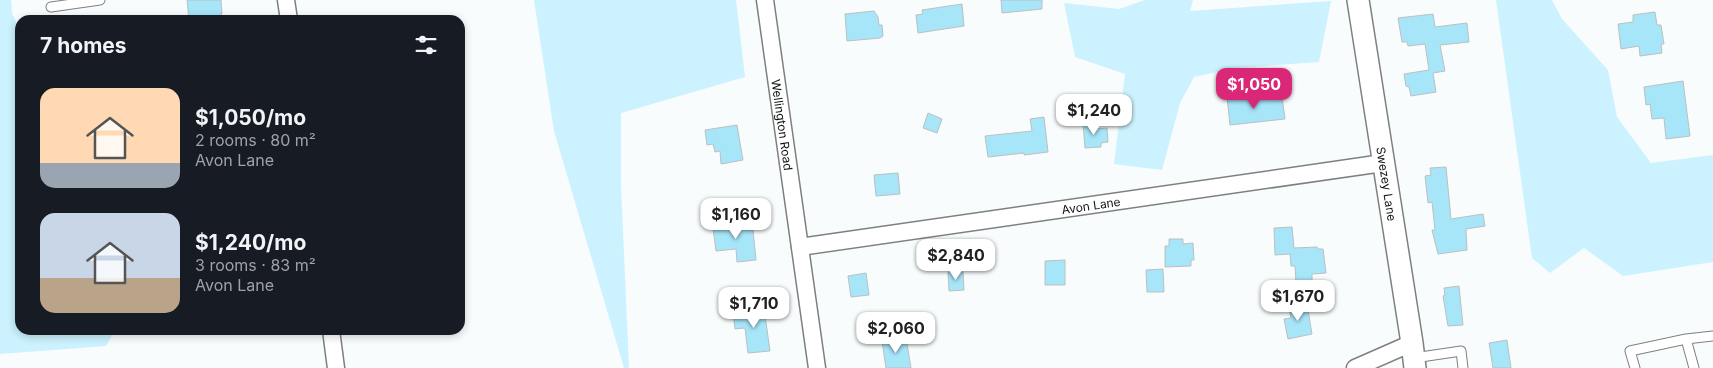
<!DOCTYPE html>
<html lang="en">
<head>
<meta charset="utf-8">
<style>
	:root { --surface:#171b24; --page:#20242c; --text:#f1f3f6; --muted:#9ea1a6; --accent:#db2777 }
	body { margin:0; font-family:Inter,sans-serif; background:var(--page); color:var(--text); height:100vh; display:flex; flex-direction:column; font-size:19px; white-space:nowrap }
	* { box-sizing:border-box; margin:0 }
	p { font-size:16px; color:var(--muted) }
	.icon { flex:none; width:28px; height:28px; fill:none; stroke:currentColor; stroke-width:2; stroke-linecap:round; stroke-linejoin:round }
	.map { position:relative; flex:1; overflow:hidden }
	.side { position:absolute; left:15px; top:15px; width:450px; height:320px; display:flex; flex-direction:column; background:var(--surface); border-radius:15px; box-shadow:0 2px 8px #0003 }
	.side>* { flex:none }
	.price { position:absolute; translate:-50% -42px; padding:0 11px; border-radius:10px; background:#fff; color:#222; font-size:16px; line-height:32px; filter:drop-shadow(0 1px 2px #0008) }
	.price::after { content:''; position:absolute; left:50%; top:30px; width:15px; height:11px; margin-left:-8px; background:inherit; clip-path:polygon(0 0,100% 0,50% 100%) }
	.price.current { background:var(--accent); color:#fff }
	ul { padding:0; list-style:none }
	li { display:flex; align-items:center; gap:15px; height:125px; padding:0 25px }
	li span { display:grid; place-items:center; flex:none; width:140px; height:100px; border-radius:15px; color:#555 }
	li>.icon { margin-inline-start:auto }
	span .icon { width:60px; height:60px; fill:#fffc; stroke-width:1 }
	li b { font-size:21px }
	h2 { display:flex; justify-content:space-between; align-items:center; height:60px; padding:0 25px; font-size:21px }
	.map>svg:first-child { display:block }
	.green { fill:#cbf2fe }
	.building { fill:#a7e5f9; stroke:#bcc0c1 }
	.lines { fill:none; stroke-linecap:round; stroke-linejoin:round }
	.service-casing { stroke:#7d8081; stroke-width:11 }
	.minor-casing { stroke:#7d8081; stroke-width:19 }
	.tertiary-casing { stroke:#7d8081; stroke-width:24 }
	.service { stroke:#fff; stroke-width:9 }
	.minor { stroke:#fff; stroke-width:16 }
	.tertiary { stroke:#fff; stroke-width:21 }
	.labels { text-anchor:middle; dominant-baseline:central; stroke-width:4; stroke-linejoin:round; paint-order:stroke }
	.street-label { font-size:12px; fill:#111313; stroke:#fff }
</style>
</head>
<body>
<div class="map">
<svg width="1713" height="368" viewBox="0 0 1713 368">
	<rect width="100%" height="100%" fill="#f8fcfd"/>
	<!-- green -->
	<path class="green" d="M0 0H11L12 13 20 31V330H115L106 346 0 354Z
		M534 0H736L745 77 621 113V185L629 368H624L554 131Z
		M1145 0H1193L1190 11 1331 1 1319 62 1236 68 1194 77 1180 103 1162 170 1114 164 1125 74 1075 57 1064 3 1119 9Z
		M1496 0H1552L1562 19 1608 70 1617 117 1651 163 1713 155V262L1623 276 1584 248 1550 273 1532 258Z"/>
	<!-- building -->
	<path class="building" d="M187 0H221L222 14 220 15V20H189Z
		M1001 0H1042V9L1002 13Z
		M962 4 964 26 918 33 916 15 923 14 922 10Z
		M874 11 878 17 879 25H882L883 36 880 38 847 41 845 14Z
		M1655 12 1657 25H1661L1664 44H1661L1662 53 1640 56 1639 46 1621 49 1618 24 1633 22V15Z
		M1433 14 1435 27 1467 23 1469 42 1440 45 1445 71 1433 73 1436 92 1411 96 1409 87 1406 86 1404 74 1429 70 1425 44 1408 46 1407 42H1402L1398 18Z
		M1683 81 1690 136 1666 139 1664 118 1652 119 1650 104 1646 105 1644 87Z
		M1250 94 1251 101 1282 97 1285 119 1230 125 1227 97Z
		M928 113 942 119 937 133 923 128Z
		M1044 117 1048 152 1024 155V153L988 157 985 136 1032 131 1030 119Z
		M1083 123H1097V129L1107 128 1108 142 1101 143V147L1085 148Z
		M737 125 743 160 721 164 720 151 715 152 713 144 707 145 705 130Z
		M1446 167 1451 219 1483 214 1485 226 1466 229 1467 250 1438 254 1432 230H1435L1432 202 1428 203 1425 176 1431 175 1430 168Z
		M898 173 900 194 876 196 874 175Z
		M748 220 749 230H753L756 260 737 262 736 249 716 251 713 228 726 226V222Z
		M1292 227 1294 248 1317 247 1318 249H1323L1326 273 1312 274V282L1296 283 1295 266H1291L1290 254 1275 255 1274 228Z
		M1169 239H1183V244L1193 243 1194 260H1191V266L1165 267V246H1169Z
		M1065 260V285H1045V261Z
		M1163 269 1164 292H1147L1146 270Z
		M948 272H963L964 290 949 291Z
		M866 273 869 295 851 297 848 276Z
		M1459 286 1463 325 1448 326 1443 296 1445 295 1444 288Z
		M1307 304 1312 334 1288 339 1284 319 1291 318 1289 307Z
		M764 308 770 351 748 353 745 328 735 329 733 312Z
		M906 338 911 368H886L882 341Z
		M1507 340 1511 368H1493L1489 343Z"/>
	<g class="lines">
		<!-- service casing -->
		<g class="service-casing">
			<path id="service" d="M51 7 100 0
				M1414 358 1461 351 1463 368
				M1635 368 1630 351 1686 339
				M1694 368 1686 339 1713 336"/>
		</g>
		<!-- minor casing -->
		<g class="minor-casing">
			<g id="minor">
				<path d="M286 0 289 20"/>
				<path id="s1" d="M765 0 817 368"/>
				<path id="s2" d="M800 247 1383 163"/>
				<path d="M331 330 336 368"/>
				<path d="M1355 368 1412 343"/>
			</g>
		</g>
		<!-- tertiary casing -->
		<g class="tertiary-casing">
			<g id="tertiary">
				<path id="s3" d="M1358 0 1412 343 1415 368"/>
			</g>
		</g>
		<!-- service -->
		<use href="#service" class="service"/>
		<!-- minor -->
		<use href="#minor" class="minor"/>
		<!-- tertiary -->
		<use href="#tertiary" class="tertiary"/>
	</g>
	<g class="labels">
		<!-- street labels -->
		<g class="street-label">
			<text stroke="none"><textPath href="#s1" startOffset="126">Wellington Road</textPath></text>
			<text stroke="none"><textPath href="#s3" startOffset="186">Swezey Lane</textPath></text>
			<text stroke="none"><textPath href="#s2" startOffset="294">Avon Lane</textPath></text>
		</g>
	</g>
</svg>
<b class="price current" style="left:1254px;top:110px">$1,050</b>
<b class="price" style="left:1094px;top:136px">$1,240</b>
<b class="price" style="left:736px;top:240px">$1,160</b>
<b class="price" style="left:956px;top:281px">$2,840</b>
<b class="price" style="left:1298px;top:322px">$1,670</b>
<b class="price" style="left:754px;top:329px">$1,710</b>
<b class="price" style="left:896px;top:354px">$2,060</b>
<section class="side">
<h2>7 homes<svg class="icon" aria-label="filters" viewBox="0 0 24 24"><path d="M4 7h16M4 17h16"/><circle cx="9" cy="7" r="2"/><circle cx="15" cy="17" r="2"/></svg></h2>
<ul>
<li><span style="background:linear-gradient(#ffd9b3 75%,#9aa5b1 0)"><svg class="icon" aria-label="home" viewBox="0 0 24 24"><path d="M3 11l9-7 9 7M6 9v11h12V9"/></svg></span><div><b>$1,050/mo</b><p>2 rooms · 80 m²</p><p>Avon Lane</p></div></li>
<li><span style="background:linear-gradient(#c9d6e8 65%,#b9a48a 0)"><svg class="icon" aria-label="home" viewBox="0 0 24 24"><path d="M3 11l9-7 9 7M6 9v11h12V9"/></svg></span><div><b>$1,240/mo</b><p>3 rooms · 83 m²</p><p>Avon Lane</p></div></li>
</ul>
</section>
</div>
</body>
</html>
